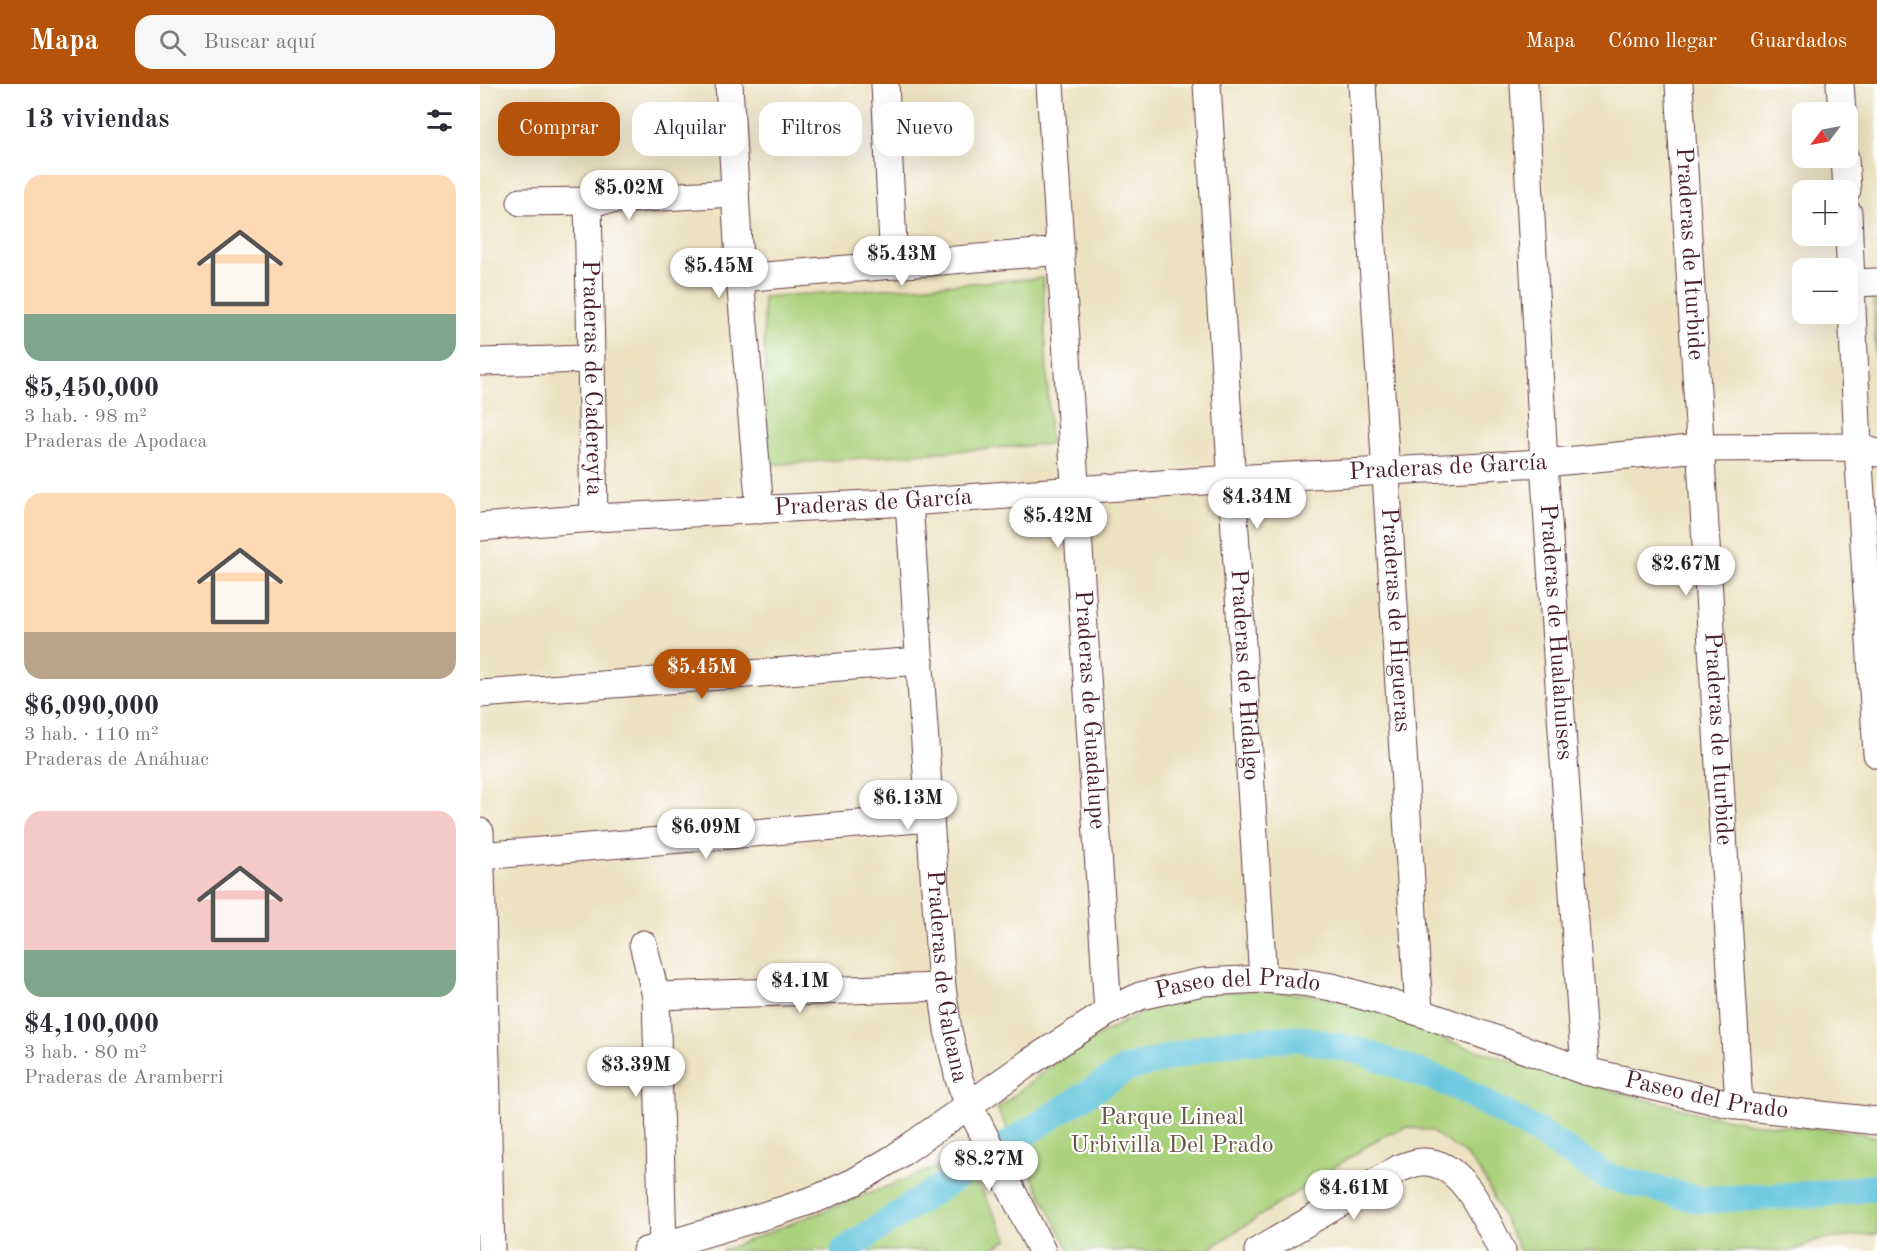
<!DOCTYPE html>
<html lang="es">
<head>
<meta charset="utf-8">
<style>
	:root { --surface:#fff; --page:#f7f7f7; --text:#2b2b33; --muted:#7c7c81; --accent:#b45309 }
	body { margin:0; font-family:"Old Standard TT",serif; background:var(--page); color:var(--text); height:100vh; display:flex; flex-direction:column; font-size:22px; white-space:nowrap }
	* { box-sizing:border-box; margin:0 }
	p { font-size:20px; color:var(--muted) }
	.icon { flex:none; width:33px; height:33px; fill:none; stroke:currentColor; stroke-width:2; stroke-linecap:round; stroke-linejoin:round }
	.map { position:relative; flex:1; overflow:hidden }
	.panel { display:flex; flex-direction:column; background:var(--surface); width:480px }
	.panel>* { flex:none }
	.hud { position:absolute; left:18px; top:18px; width:570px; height:54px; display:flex; gap:12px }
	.needle { width:39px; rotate:238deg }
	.buttons { position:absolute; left:1312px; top:18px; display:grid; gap:12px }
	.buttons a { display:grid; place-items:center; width:66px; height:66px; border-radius:12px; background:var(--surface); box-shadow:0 6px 24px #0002; font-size:30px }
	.price { position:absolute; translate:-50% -51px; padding:0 14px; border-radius:21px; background:#fff; color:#222; font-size:20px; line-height:39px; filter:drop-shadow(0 2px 3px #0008) }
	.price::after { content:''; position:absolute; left:50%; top:36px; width:18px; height:14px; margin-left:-9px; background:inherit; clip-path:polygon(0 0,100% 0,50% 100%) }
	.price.current { background:var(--accent); color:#fff }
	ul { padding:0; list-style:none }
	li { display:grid; align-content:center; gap:12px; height:318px; padding:0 24px }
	li span { display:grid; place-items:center; height:186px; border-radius:18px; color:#555 }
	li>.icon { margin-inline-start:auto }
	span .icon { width:108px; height:108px; fill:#fffc; stroke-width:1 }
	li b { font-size:26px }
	h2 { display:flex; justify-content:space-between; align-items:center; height:72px; padding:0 24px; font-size:26px }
	.chip { padding:0 21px; border-radius:18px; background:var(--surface); box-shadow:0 6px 24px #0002; font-size:21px; line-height:54px }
	.chip.current { background:var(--accent); color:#fff }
	header { display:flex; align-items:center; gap:36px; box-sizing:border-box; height:84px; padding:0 30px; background:var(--accent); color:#fff }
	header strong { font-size:28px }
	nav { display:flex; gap:33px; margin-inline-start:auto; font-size:21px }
	.search { width:420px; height:54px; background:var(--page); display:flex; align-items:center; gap:15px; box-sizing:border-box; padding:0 21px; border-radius:18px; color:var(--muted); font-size:22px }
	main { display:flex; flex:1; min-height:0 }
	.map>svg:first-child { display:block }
	.green { fill:#aad17c; stroke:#7a7854; stroke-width:1.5 }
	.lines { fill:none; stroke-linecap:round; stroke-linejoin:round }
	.canal { stroke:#60c4dd; stroke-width:27 }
	.minor-casing { stroke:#623c42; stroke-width:29 }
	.minor { stroke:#fff; stroke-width:27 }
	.labels { text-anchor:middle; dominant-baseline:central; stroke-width:4.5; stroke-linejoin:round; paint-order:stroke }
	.street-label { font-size:24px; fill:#4a1f2b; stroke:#fff }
	.park-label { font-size:24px; fill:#675443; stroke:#fff }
</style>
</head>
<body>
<header>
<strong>Mapa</strong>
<div class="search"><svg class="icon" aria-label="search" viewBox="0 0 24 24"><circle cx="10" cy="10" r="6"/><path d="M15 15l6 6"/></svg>Buscar aquí</div>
<nav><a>Mapa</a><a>Cómo llegar</a><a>Guardados</a></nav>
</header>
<main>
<section class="panel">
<h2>13 viviendas<svg class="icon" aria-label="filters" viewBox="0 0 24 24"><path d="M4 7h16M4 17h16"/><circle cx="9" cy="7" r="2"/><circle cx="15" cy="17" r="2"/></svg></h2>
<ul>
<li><span style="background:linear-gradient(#ffd9b3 75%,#7fa58c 0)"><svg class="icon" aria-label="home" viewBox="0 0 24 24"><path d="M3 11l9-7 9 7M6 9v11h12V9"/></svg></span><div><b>$5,450,000</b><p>3 hab. · 98 m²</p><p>Praderas de Apodaca</p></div></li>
<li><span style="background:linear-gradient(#ffd9b3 75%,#b9a48a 0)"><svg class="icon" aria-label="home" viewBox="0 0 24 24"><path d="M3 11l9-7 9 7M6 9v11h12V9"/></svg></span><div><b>$6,090,000</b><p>3 hab. · 110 m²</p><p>Praderas de Anáhuac</p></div></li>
<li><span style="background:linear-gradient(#f6c9c9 75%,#7fa58c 0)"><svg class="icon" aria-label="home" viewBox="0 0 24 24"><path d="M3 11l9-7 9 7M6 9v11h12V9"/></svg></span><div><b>$4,100,000</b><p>3 hab. · 80 m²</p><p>Praderas de Aramberri</p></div></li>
</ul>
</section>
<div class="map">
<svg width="1397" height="1167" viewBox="0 0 1397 1167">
	<rect width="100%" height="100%" fill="#fff"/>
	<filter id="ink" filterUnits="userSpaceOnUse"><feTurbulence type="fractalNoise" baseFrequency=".0167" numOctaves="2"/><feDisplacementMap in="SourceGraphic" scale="12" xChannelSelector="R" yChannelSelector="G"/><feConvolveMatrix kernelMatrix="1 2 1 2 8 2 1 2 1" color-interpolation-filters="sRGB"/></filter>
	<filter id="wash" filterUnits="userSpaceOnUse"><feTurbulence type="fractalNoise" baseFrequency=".008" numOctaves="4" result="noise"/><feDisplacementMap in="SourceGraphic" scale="24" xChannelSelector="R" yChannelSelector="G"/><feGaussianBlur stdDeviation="1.35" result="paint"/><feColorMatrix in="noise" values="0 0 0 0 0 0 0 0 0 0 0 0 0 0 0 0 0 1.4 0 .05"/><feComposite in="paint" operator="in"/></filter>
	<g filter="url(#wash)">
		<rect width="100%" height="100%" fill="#ece2c1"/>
		<!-- green -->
		<path class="green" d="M563 194 570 360 288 381 283 213Z
			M1393 209H1397V302Z
			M774 906 844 912 919 934 970 958 1133 1007 1223 1030 1270 1039 1375 1048 1397 1053V1150L1337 1156 1313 1167H1040L1002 1090 985 1070 951 1047 927 1043 901 1053 726 1167H590L517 1025 587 969 658 930 708 911Z
			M483 1073 528 1155 509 1167H241Z"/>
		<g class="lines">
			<!-- canal -->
			<path class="canal" d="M364 1167 431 1122 646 985 742 959 818 954 883 968 975 1002 1060 1049 1125 1092 1221 1116 1341 1110 1397 1103"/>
		</g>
	</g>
	<g filter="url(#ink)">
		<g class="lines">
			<!-- minor casing -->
			<g class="minor-casing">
				<g id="minor">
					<path d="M249 0 260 194 280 426"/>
					<path d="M405 0 414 181"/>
					<path id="s1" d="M570 0 628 928"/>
					<path id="s2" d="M727 0 783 895"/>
					<path id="s3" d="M882 0 939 928"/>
					<path id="s4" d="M1044 0 1064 379 1105 987"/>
					<path id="s5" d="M1199 0 1259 1022"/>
					<path d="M1360 0 1362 28"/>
					<path d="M1365 74 1367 106"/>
					<path id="s6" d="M108 117 114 434"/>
					<path d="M41 118 108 117 255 109"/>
					<path d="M1368 129 1378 363 1397 670"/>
					<path d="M260 194 581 167"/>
					<path d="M1372 199 1397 198"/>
					<path d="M0 278 110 275"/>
					<path id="s7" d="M429 418 450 734 462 903 468 946 479 995 489 1021 562 1167"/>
					<path id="s8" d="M0 443 114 434 429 418 751 395 1064 379 1220 364 1378 363 1397 369"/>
					<path d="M0 610 440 577"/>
					<path d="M0 748 11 1167"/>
					<path d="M0 772 450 734"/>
					<path d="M163 860 176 912 183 1163"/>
					<path d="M176 912 462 903"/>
					<path id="s9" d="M166 1167 303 1126 338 1114 374 1098 414 1074 550 978 628 928 660 912 722 898 783 895 821 898 852 903 939 928 1105 987 1259 1022 1397 1037"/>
					<path d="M778 1167 920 1084C927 1082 935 1078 942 1078 984 1076 1006 1137 1022 1167"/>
				</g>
			</g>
			<!-- minor -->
			<use href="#minor" class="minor"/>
		</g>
	</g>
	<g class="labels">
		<!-- street labels -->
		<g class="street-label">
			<text stroke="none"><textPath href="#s5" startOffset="170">Praderas de Iturbide</textPath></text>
			<text stroke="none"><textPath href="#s6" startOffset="177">Praderas de Cadereyta</textPath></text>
			<text stroke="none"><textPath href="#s8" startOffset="970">Praderas de García</textPath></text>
			<text stroke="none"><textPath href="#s8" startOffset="394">Praderas de García</textPath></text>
			<text stroke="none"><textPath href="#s3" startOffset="537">Praderas de Higueras</textPath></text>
			<text stroke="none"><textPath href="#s4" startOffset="549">Praderas de Hualahuises</textPath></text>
			<text stroke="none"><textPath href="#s2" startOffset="592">Praderas de Hidalgo</textPath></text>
			<text stroke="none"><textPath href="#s1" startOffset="627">Praderas de Guadalupe</textPath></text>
			<text stroke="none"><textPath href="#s5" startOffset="656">Praderas de Iturbide</textPath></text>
			<text stroke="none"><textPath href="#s7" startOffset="476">Praderas de Galeana</textPath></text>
			<text stroke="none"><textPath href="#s9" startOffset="660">Paseo del Prado</textPath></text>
			<text stroke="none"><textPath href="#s9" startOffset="1146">Paseo del Prado</textPath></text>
		</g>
		<!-- park labels -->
		<g class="park-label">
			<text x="692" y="1034">Parque Lineal<tspan x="692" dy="28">Urbivilla Del Prado</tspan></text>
		</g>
	</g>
</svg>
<div class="buttons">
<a><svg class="needle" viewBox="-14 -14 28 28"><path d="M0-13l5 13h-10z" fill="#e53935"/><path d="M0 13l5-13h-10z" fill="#7c7c81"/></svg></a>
<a>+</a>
<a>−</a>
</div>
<b class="price" style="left:149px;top:137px">$5.02M</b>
<b class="price" style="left:422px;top:203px">$5.43M</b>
<b class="price" style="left:239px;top:215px">$5.45M</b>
<b class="price" style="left:777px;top:446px">$4.34M</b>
<b class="price" style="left:578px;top:465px">$5.42M</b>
<b class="price" style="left:1206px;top:513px">$2.67M</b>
<b class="price current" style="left:222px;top:616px">$5.45M</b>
<b class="price" style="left:428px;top:747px">$6.13M</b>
<b class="price" style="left:226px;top:776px">$6.09M</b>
<b class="price" style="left:320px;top:930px">$4.1M</b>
<b class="price" style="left:156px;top:1014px">$3.39M</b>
<b class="price" style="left:509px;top:1108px">$8.27M</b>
<b class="price" style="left:874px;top:1137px">$4.61M</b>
<div class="hud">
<a class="chip current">Comprar</a>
<a class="chip">Alquilar</a>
<a class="chip">Filtros</a>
<a class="chip">Nuevo</a>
</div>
</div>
</main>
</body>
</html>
